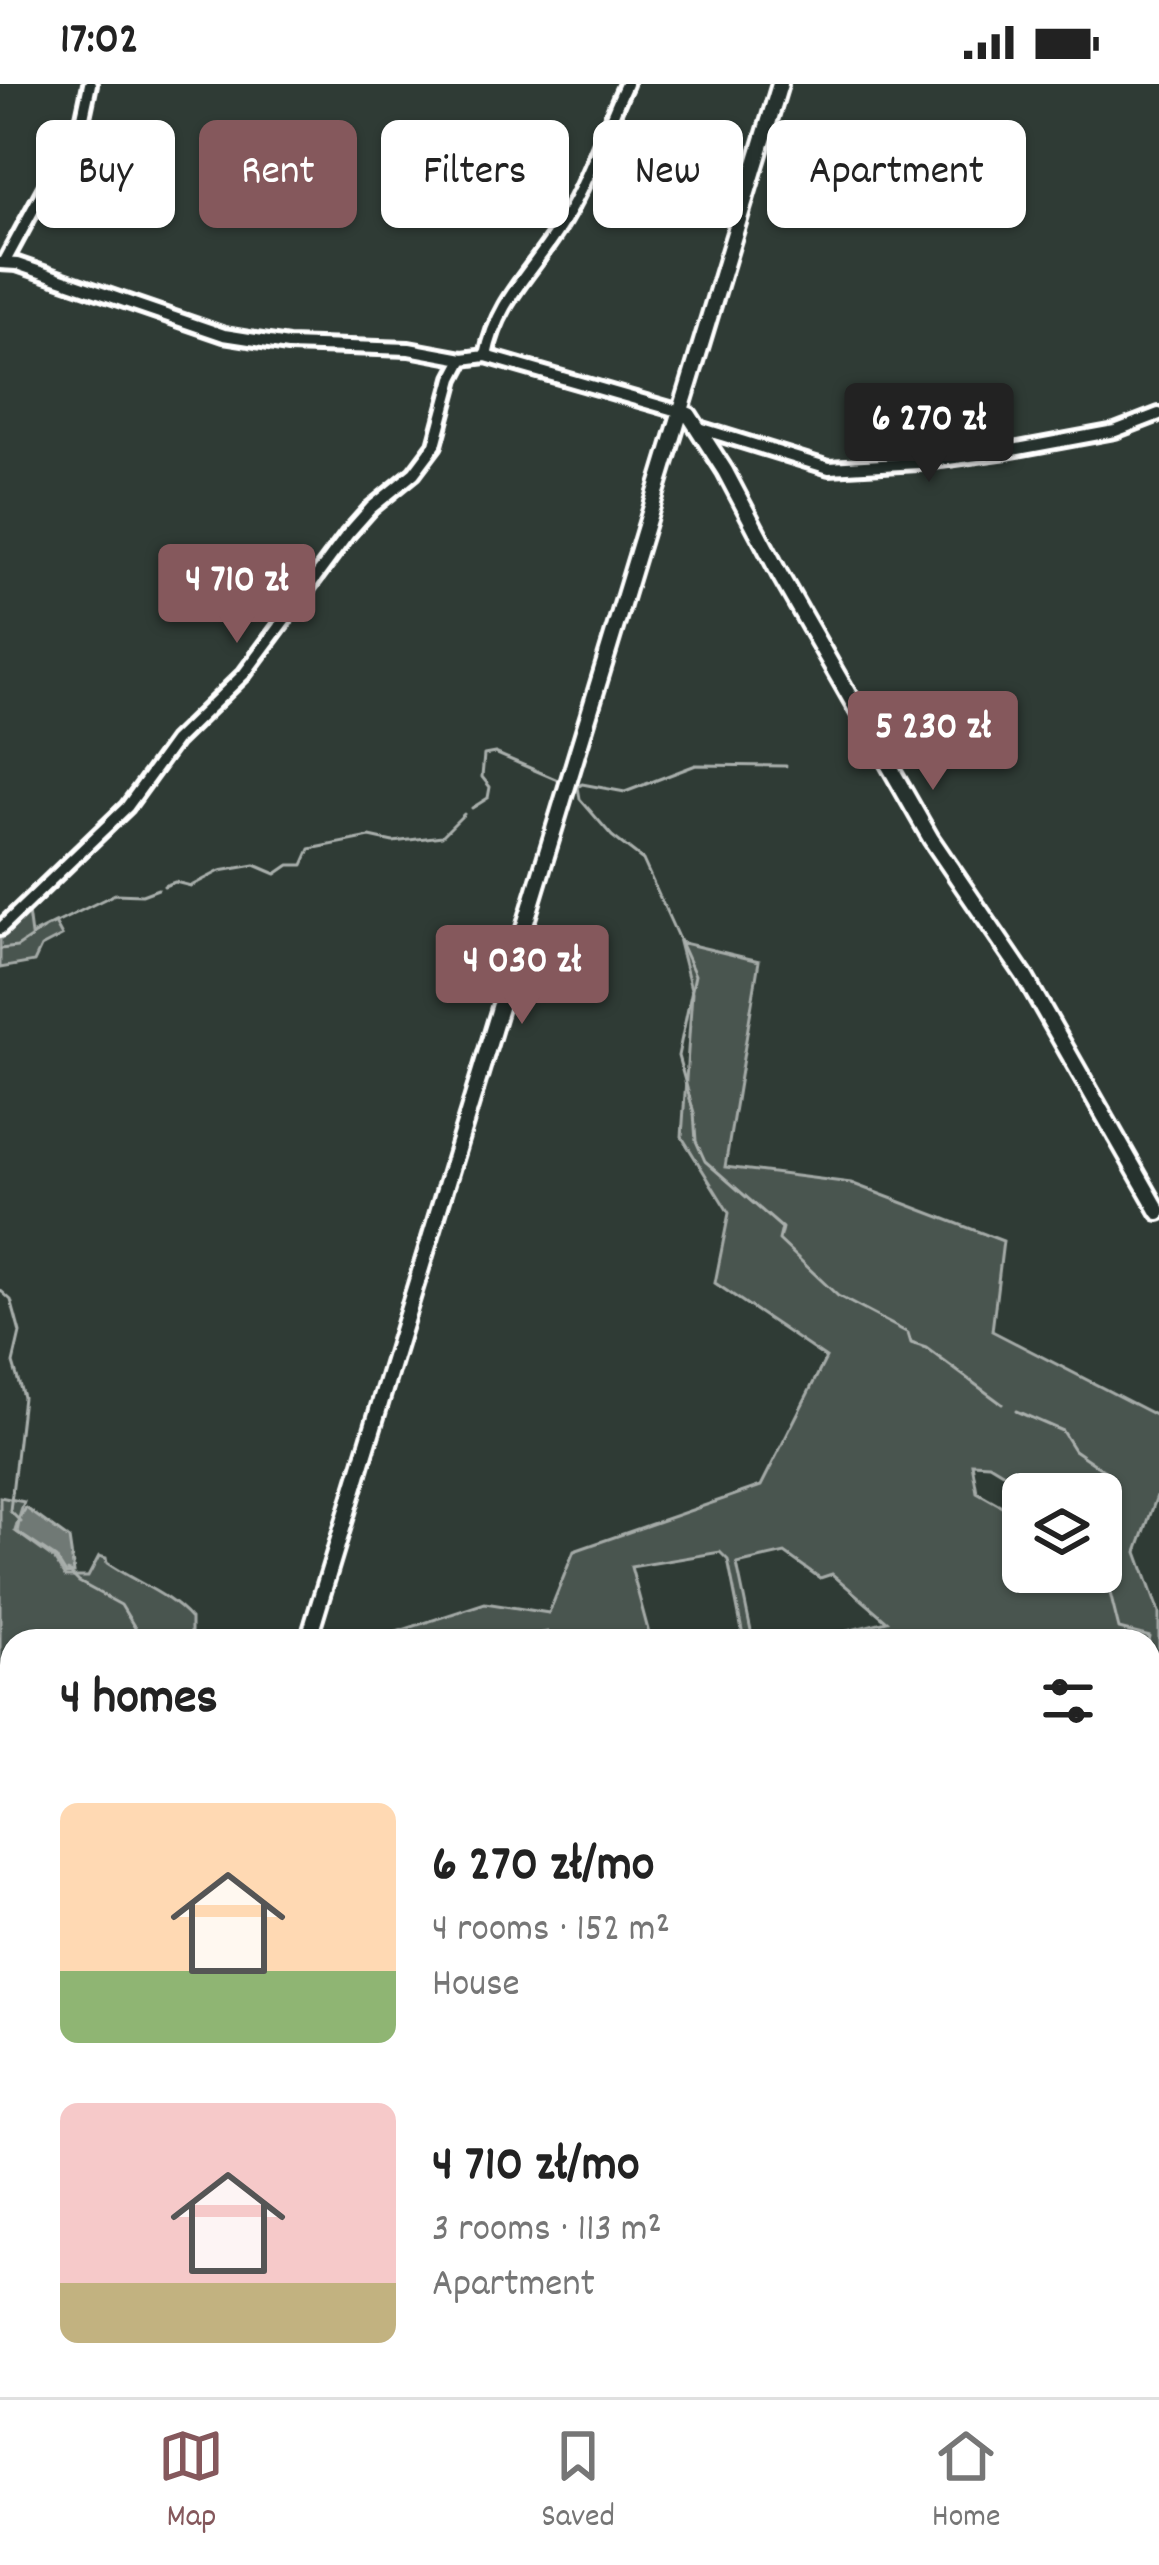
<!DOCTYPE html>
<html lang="en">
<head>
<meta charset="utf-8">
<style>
	:root { --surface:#fff; --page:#f6f6f6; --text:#222; --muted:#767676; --line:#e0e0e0; --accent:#85585c }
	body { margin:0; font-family:Dekko,sans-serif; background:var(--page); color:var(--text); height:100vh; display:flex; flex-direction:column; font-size:45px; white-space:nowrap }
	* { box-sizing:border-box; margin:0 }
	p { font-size:39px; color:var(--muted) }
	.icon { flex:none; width:66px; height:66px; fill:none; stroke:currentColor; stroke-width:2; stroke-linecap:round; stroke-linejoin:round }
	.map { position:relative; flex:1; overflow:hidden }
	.details { position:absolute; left:0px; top:1545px; width:1161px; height:768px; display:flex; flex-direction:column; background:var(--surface); border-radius:36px 36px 0 0; box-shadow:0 3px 9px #0004 }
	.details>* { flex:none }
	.top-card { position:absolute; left:36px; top:36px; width:1089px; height:108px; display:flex; gap:24px }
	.controls { position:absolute; left:1002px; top:1389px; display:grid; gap:24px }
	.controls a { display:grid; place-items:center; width:120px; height:120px; border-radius:18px; background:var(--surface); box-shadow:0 3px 9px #0004; font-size:60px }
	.price { position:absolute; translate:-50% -102px; padding:0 27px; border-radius:12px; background:var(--accent); color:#fff; font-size:39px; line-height:78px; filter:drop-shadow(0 3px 6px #0008) }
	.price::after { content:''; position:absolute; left:50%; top:72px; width:36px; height:27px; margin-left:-18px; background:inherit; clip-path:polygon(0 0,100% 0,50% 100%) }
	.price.current { background:#222; color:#fff }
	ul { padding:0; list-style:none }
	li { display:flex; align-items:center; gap:36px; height:300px; padding:0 60px }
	li span { display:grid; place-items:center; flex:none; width:336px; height:240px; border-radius:18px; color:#555 }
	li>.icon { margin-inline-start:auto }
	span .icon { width:144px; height:144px; fill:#fffc; stroke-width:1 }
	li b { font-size:51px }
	h2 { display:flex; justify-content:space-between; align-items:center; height:144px; padding:0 60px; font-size:51px }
	.chip { padding:0 42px; border-radius:18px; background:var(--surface); box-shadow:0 3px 9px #0004; font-size:42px; line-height:108px }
	.chip.current { background:var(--accent); color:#fff }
	.status { display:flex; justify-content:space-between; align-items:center; height:84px; padding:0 60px; background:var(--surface); direction:ltr }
	.status svg { height:33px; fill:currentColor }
	.dock { display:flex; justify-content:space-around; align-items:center; height:168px; border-top:3px solid var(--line); background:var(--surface); font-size:33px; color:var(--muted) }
	.dock a { display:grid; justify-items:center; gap:6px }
	.dock .current { color:var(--accent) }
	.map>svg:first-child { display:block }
	.green { fill:#4a544f; stroke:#a4aaa7; stroke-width:3; fill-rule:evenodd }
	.water { fill:#707975; stroke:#a9afac; stroke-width:3 }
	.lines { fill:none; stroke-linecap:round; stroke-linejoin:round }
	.stream { stroke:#a9afac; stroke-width:3 }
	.street-casing { stroke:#fff; stroke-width:20 }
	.secondary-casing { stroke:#fff; stroke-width:22 }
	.street { stroke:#26332d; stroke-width:10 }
	.secondary { stroke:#26332d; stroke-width:14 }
</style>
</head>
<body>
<div class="status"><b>17:02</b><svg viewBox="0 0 49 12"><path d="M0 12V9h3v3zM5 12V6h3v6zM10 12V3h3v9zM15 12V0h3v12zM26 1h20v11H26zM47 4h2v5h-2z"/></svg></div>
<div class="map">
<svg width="1159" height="2313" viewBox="0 0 1159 2313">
	<rect width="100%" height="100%" fill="#2f3b35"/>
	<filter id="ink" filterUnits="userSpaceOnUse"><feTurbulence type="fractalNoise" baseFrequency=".00833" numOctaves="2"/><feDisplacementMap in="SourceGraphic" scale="24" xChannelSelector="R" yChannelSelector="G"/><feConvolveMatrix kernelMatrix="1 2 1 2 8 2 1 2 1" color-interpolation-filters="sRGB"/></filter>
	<g filter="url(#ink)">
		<!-- green -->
		<path class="green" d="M28 828 31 851 55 839 62 852 41 863 34 878 0 884V853Z
			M679 858 759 877 725 1083 851 1099 1003 1157 992 1247 1159 1333V1406L1137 1468 1159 1529V1880L1149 1865V1557H807L887 1537 832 1490 820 1494 785 1469 737 1480 753 1557H744L728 1476 720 1468 631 1483 651 1557H550L547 1548 500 1557H382L390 1550 485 1519 549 1529 574 1467 761 1402 826 1274 715 1199 729 1129 682 1053 692 909ZM972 1379 989 1380 1039 1410H1101V1488H1023V1434L977 1408Z
			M0 1413 24 1418 15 1447 54 1475 65 1493H88L99 1472 106 1474 107 1479C136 1499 168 1509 191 1535V1557H12V1700L0 1688Z
			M12 2007V2286L0 2288V2012Z
			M1149 2211 1159 2221V2313H1154L1149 2292Z"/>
		<!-- water -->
		<path class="water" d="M26 1424 69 1455 74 1489 66 1490 56 1474 17 1448 20 1433Z"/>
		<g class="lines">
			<!-- stream -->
			<path class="stream" d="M786 682 696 681 625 708 582 700 578 703 580 715 612 752 643 776 695 891 678 972 694 1029 696 1057 705 1077 782 1144 779 1156 838 1212 908 1249 911 1259 926 1264 1002 1320
				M472 724 488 714 490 703 482 693 484 671 495 669 560 697
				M164 802 175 798 191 802 220 787 255 781 276 790 289 781H303L310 765 370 753 393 758 442 752 464 730
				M50 842 115 810 142 811 158 805
				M0 865 17 863 44 845
				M0 1206 11 1216 20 1249 13 1279 23 1313 10 1427 21 1438
				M1016 1327 1062 1347 1074 1366 1106 1388 1109 1421 1102 1444 1109 1462V1505L1119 1545 1150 1553 1149 1558
				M68 1487 79 1498 121 1521 143 1557
				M1149 1575 1159 1603
				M1159 1695 1150 1710 1159 1717
				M1149 1732 1159 1729
				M307 2313 310 2301"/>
			<!-- street casing -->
			<g class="street-casing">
				<path id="street" d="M0 179 17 180 224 251 288 261 409 265 463 275 486 272 681 328
					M4 179 83 33 90 0
					M486 272C497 214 536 185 564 136 590 93 605 45 626 0
					M699 344 829 384 918 379 1007 367 1115 347 1159 330
					M0 845 127 723 175 657 244 590 347 451 371 424 414 389 435 361 453 294 463 275
					M1149 2026 1159 2023
					M115 2301 119 2309 166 2313"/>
			</g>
			<!-- secondary casing -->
			<g class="secondary-casing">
				<path id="secondary" d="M681 328 689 331 725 387 780 491 931 755 1025 893 1159 1128
					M308 1557 780 0
					M0 2295 12 2294"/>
			</g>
			<!-- street -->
			<use href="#street" class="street"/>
			<!-- secondary -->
			<use href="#secondary" class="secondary"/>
		</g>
	</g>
</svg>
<div class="controls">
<a><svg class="icon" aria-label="layers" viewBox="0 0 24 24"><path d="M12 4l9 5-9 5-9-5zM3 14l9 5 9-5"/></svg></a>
</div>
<b class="price current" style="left:929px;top:401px">6 270 zł</b>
<b class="price" style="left:237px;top:562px">4 710 zł</b>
<b class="price" style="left:933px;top:709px">5 230 zł</b>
<b class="price" style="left:522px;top:943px">4 030 zł</b>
<div class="top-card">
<a class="chip">Buy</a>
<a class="chip current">Rent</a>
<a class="chip">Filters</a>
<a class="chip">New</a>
<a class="chip">Apartment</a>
</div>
<section class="details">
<h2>4 homes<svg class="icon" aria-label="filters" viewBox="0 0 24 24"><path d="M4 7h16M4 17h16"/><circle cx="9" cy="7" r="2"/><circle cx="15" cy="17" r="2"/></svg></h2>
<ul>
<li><span style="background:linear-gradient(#ffd9b3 70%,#8fb573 0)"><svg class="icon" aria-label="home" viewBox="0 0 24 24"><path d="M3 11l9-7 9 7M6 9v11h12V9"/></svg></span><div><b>6 270 zł/mo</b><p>4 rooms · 152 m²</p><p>House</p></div></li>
<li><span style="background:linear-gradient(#f6c9c9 75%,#c2b280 0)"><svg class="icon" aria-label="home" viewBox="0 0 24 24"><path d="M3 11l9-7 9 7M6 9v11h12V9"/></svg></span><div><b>4 710 zł/mo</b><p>3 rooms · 113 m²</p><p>Apartment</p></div></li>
</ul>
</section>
</div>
<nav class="dock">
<a class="current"><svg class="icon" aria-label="map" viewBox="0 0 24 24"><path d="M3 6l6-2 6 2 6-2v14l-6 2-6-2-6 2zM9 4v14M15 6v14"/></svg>Map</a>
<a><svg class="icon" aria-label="saved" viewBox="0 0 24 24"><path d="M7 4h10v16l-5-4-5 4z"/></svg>Saved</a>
<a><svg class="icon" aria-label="home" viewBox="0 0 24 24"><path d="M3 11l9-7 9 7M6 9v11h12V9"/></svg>Home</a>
</nav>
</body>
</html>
